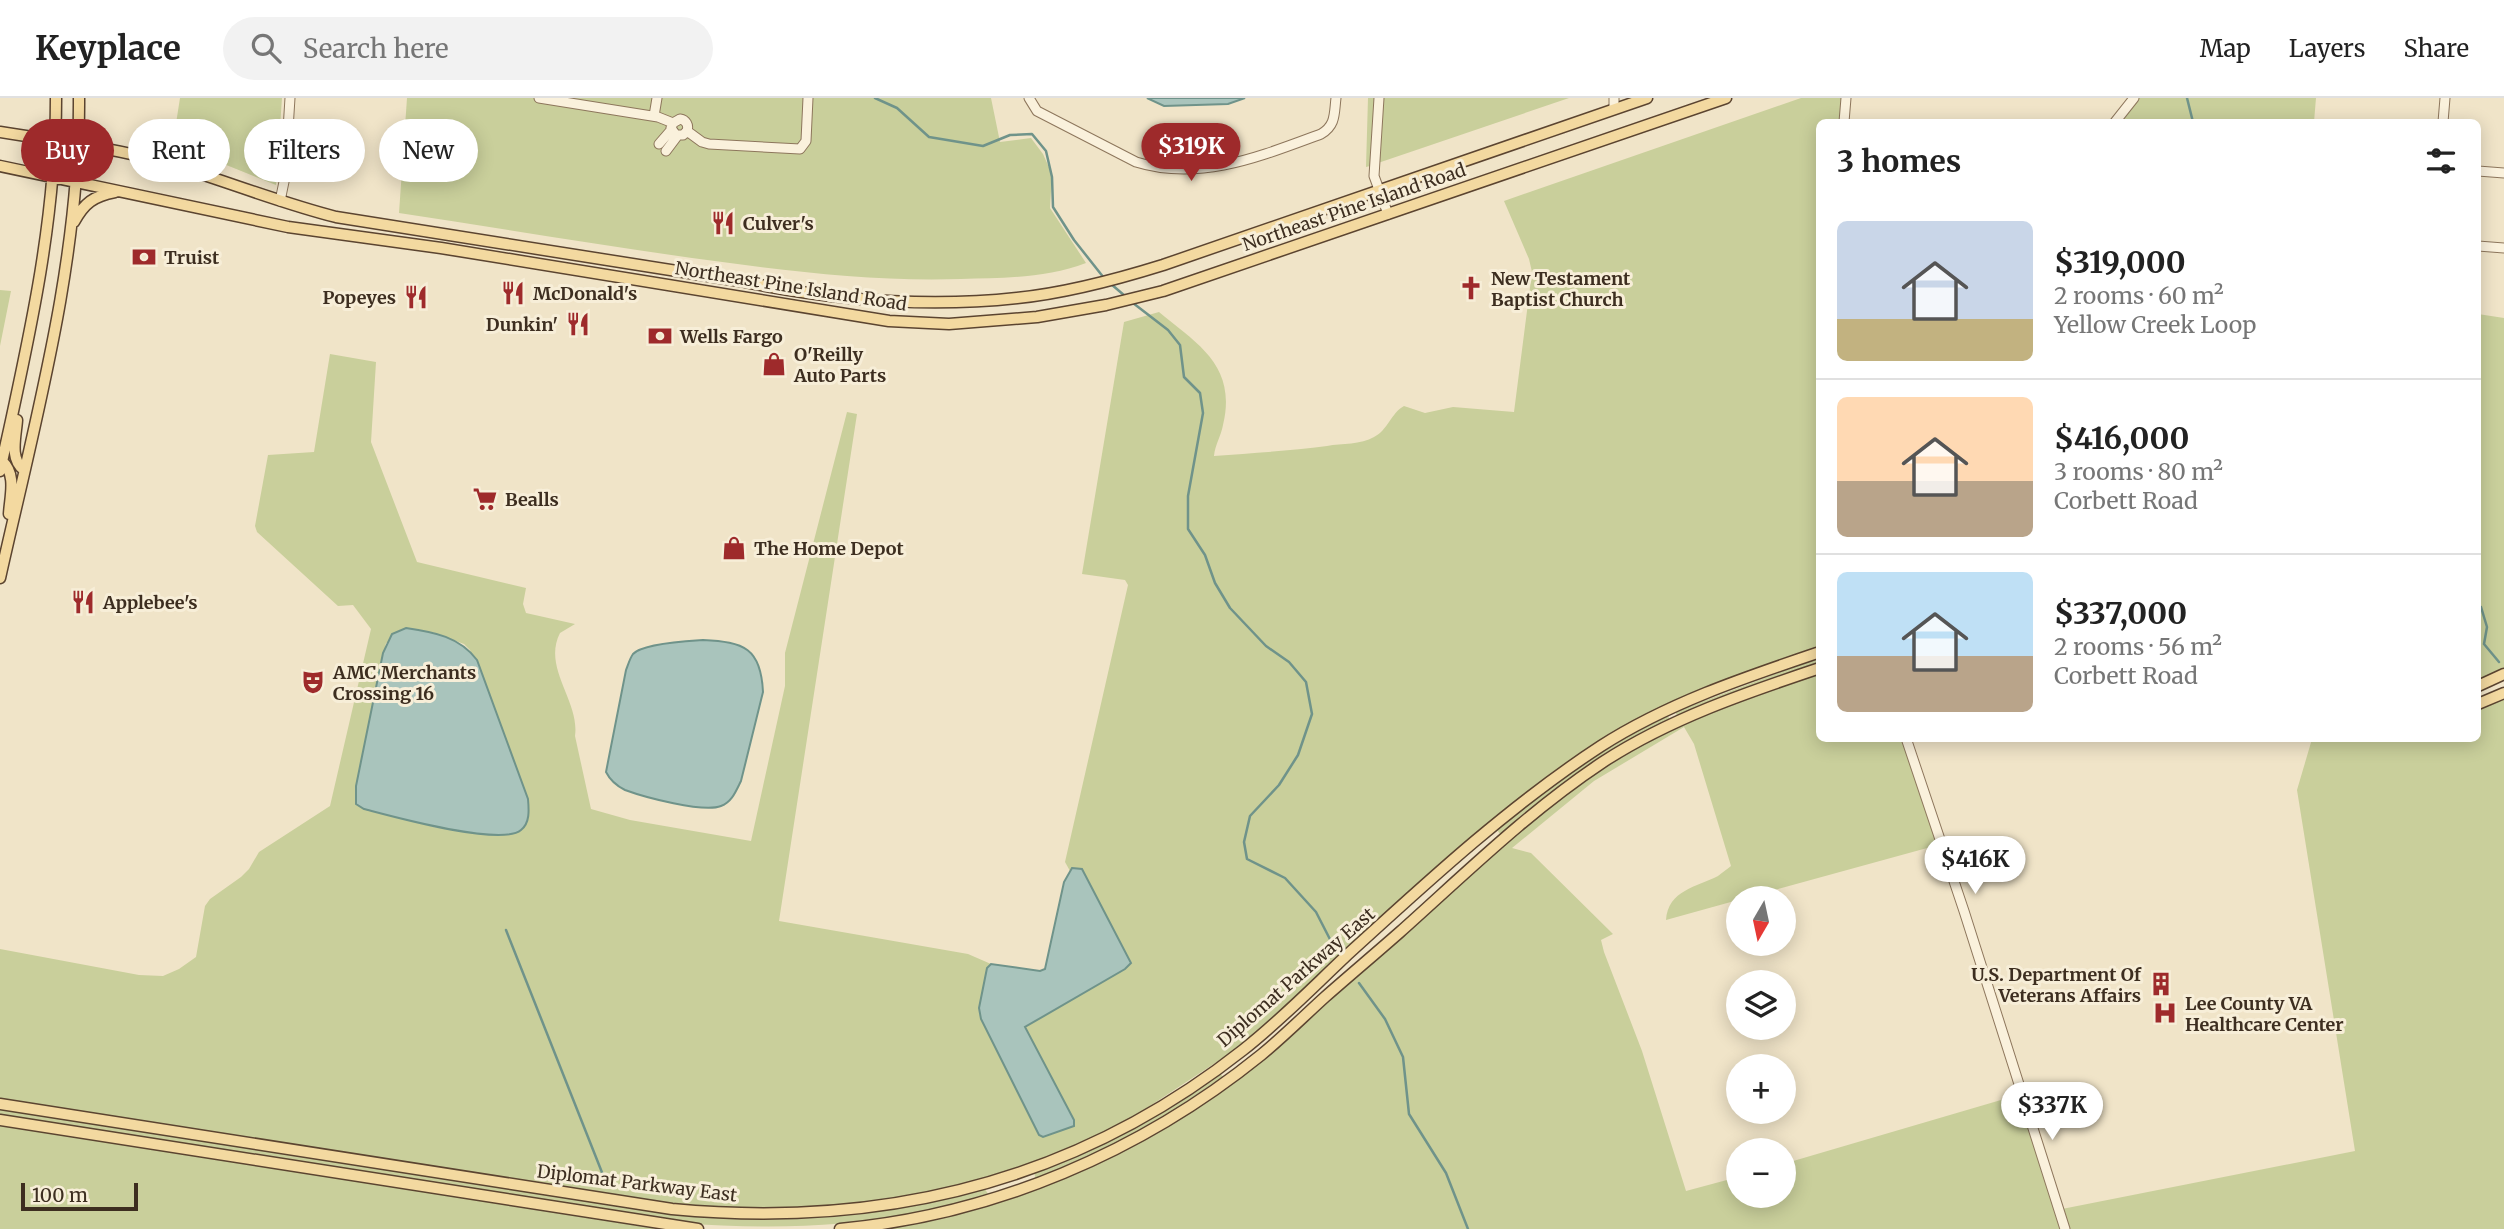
<!DOCTYPE html>
<html lang="en">
<head>
<meta charset="utf-8">
<style>
	:root { --surface:#fff; --page:#f2f2f2; --text:#222; --muted:#767676; --line:#e0e0e0; --accent:#9e2a2b }
	body { margin:0; font-family:Merriweather,serif; background:var(--page); color:var(--text); height:100vh; display:flex; flex-direction:column; font-size:26px; white-space:nowrap }
	* { box-sizing:border-box; margin:0 }
	p { font-size:23px; color:var(--muted) }
	.icon { flex:none; width:38px; height:38px; fill:none; stroke:currentColor; stroke-width:2; stroke-linecap:round; stroke-linejoin:round }
	.map { position:relative; flex:1; overflow:hidden }
	.side { position:absolute; left:1816px; top:21px; width:665px; height:623px; display:flex; flex-direction:column; background:var(--surface); border-radius:10px; box-shadow:0 4px 18px #0003 }
	.side>* { flex:none }
	.hud { position:absolute; left:21px; top:21px; width:665px; height:63px; display:flex; gap:14px }
	.needle { width:46px; rotate:189deg }
	.buttons { position:absolute; left:1726px; top:788px; display:grid; gap:14px }
	.buttons a { display:grid; place-items:center; width:70px; height:70px; border-radius:50%; background:var(--surface); box-shadow:0 4px 18px #0003; font-size:35px }
	.scale { position:absolute; left:21px; bottom:18px; width:117px; box-sizing:border-box; padding-left:7px; border:4px solid #3d2e20; border-top:0; font-size:19px; line-height:24px; white-space:nowrap; color:#3d2e20; -webkit-text-stroke:5px #f7eed8; paint-order:stroke }
	.price { position:absolute; translate:-50% -60px; padding:0 16px; border-radius:24px; background:#fff; color:#222; font-size:23px; line-height:46px; filter:drop-shadow(0 2px 4px #0008) }
	.price::after { content:''; position:absolute; left:50%; top:42px; width:21px; height:16px; margin-left:-10px; background:inherit; clip-path:polygon(0 0,100% 0,50% 100%) }
	.price.current { background:var(--accent); color:#fff }
	ul { padding:0; list-style:none }
	li { display:flex; align-items:center; gap:21px; height:175px; padding:0 21px }
	li+li { border-top:2px solid var(--line) }
	li span { display:grid; place-items:center; flex:none; width:196px; height:140px; border-radius:10px; color:#555 }
	li>.icon { margin-inline-start:auto }
	span .icon { width:84px; height:84px; fill:#fffc; stroke-width:1 }
	li b { font-size:30px }
	h2 { display:flex; justify-content:space-between; align-items:center; height:84px; padding:0 21px; font-size:30px }
	.chip { padding:0 24px; border-radius:32px; background:var(--surface); box-shadow:0 4px 18px #0003; font-size:24px; line-height:63px }
	.chip.current { background:var(--accent); color:#fff }
	header { display:flex; align-items:center; gap:42px; box-sizing:border-box; height:98px; padding:0 35px; background:var(--surface); border-bottom:2px solid var(--line) }
	header strong { font-size:33px }
	nav { display:flex; gap:38px; margin-inline-start:auto; font-size:24px }
	.search { width:490px; height:63px; background:var(--page); display:flex; align-items:center; gap:18px; box-sizing:border-box; padding:0 24px; border-radius:38px; color:var(--muted); font-size:26px }
	.map>svg:first-child { display:block }
	.green { fill:#c9cf9b; fill-rule:evenodd }
	.water { fill:#a9c4bc; stroke:#6f938a; stroke-width:2 }
	.lines { fill:none; stroke-linecap:round; stroke-linejoin:round }
	.stream { stroke:#6f938a; stroke-width:2.5 }
	.minor-casing { stroke:#8d765c; stroke-width:11 }
	.major-casing { stroke:#5b4430; stroke-width:13 }
	.minor { stroke:#faf1dc; stroke-width:9 }
	.major { stroke:#f3d9a0; stroke-width:10 }
	.labels { text-anchor:middle; dominant-baseline:central; stroke-width:6; stroke-linejoin:round; paint-order:stroke }
	.street-label { font-size:18px; fill:#3d2e20; stroke:#f7eed8 }
	.poi-label { font-size:18px; font-weight:bold; fill:#3d2e20; stroke:#f7eed8; text-anchor:start }
</style>
</head>
<body>
<header>
<strong>Keyplace</strong>
<div class="search"><svg class="icon" aria-label="search" viewBox="0 0 24 24"><circle cx="10" cy="10" r="6"/><path d="M15 15l6 6"/></svg>Search here</div>
<nav><a>Map</a><a>Layers</a><a>Share</a></nav>
</header>
<div class="map">
<svg width="2504" height="1131" viewBox="0 0 2504 1131">
	<rect width="100%" height="100%" fill="#f0e4c8"/>
	<!-- green -->
	<path class="green" d="M180 0H282L276 87 209 60 172 51Z
		M407 0H991L1000 44 1031 40 1043 56 1052 76 1050 110 1086 165C1047 180 1003 180 961 181 871 184 781 172 692 160 594 146 497 130 399 115Z
		M1368 0H1375L1370 68 1366 69Z
		M1383 0H1569L1378 65Z
		M1801 0H1842L1840 24H1820V257L1817 314 1820 352V550L1600 644 1241 948 1127 1023 1068 1053 980 1083 880 1105 757 1112 673 1106 0 1001V851L139 877 163 878 179 871 196 859 205 808 210 801 241 779 249 771 259 754 330 708 371 531 353 507 338 508 257 434 255 428 268 357 314 354 330 256 376 264 371 344 417 464 526 490 523 506 526 515 575 526 560 535C542 570 580 603 575 638L591 711 630 722 751 743 785 588V555L847 314 857 316 779 823 968 856 991 866 987 870 979 915 1039 1037 1043 1039 1073 1028 1074 1022 1025 929 1125 871 1072 770 1070 773 1065 764 1128 487 1125 482 1082 476 1124 224 1159 214C1199 247 1237 268 1223 327 1221 338 1215 347 1214 358 1251 355 1290 353 1327 348 1342 345 1361 347 1374 339 1388 332 1391 315 1404 308L1425 315 1453 309 1514 314 1532 174 1529 161 1504 103ZM432 534 464 546 470 552 528 701V720L525 726 500 736 474 735 433 729 356 688 386 545Z
		M2133 0H2316L2314 24H2113Z
		M0 192 11 193 0 248Z
		M2478 216 2504 220V571L2478 583Z
		M1820 559V566L1678 619 1675 614Z
		M1820 575V640L1902 641 1938 747 1745 800H1738V802L1666 822C1668 792 1697 789 1718 778 1722 775 1727 771 1731 768L1694 646 1684 629 1594 683 1512 750 1531 755 1613 836 1601 842 1604 854 1642 953 1686 1093 1738 1079V1097H1783V1066L2018 997 2060 1131H880L919 1124 1050 1086 1111 1059 1202 1004C1279 939 1355 873 1432 807 1490 756 1549 702 1615 662 1678 623 1750 598 1820 575Z
		M2504 600V1131H2069L2062 1111 2355 1053 2297 692 2312 641 2478 640V611Z
		M1668 618 1670 623 1501 737 1497 732C1549 688 1605 646 1668 618Z
		M1219 974 1223 979 1151 1027 1108 1051 1036 1081 1034 1075C1102 1052 1160 1012 1219 974Z
		M0 1010 672 1115C778 1127 881 1120 985 1091L988 1096C964 1103 940 1111 915 1116 837 1130 760 1131 680 1125L0 1017Z
		M0 1027 646 1129 659 1131H0Z"/>
	<!-- water -->
	<path class="water" d="M1147 0H1245L1228 6 1164 8Z
		M406 530C434 534 460 539 477 562L528 701C529 712 530 725 521 732 501 749 391 718 364 711L356 706V688L383 555 392 536Z
		M703 542C744 544 761 550 763 594L741 683C736 693 732 704 721 708 703 715 644 699 625 692 617 688 610 682 606 674L626 572C628 567 630 560 633 556 643 545 688 543 703 542Z
		M1072 770 1082 771 1131 865 1125 871 1025 929 1074 1022V1028L1043 1039 1039 1037 981 921 979 910 987 870 991 866 1040 873 1045 871 1064 784Z"/>
	<g class="lines">
		<!-- stream -->
		<path class="stream" d="M875 0 897 10 929 39 983 48 1010 37 1032 36 1046 53 1052 79 1053 109 1074 142 1104 180
			M2187 0 2193 24
			M1111 186 1125 198
			M1133 205 1168 232 1180 247 1184 279 1200 295 1203 315 1188 398V431L1205 457 1215 485 1230 510 1266 548 1289 564 1306 584 1312 616 1298 657 1279 687 1250 718 1244 744 1247 761 1285 780 1316 814 1336 853
			M2478 507 2481 509 2487 529 2484 546 2499 564
			M506 832 605 1082
			M1359 885 1385 921 1403 959 1409 1016 1446 1075 1468 1131"/>
		<!-- minor casing -->
		<g class="minor-casing">
			<path id="minor" d="M539 0 658 19 673 25
				M1029 0 1037 13 1136 64C1200 84 1261 58 1321 36 1336 27 1334 16 1336 0
				M1379 0 1374 78 1388 116
				M1614 0V11
				M654 18 657 0
				M1844 24 1846 0
				M2115 24 2134 0
				M2443 24 2445 0
				M687 33 683 37H676L671 30 673 25 680 21C686 22 689 27 687 33L702 44 709 46 800 51 806 43 808 0
				M659 46 672 31
				M666 53 678 37
				M2478 73 2504 75
				M280 103 285 79 290 0
				M2478 148 2504 150
				M1906 640 1964 813 2065 1131"/>
		</g>
		<!-- major casing -->
		<g class="major-casing">
			<path id="major" d="M0 34C54 43 110 49 163 64 221 81 277 104 336 119L740 183C831 202 925 210 1017 200 1067 195 1115 182 1163 167L1647 0
				M0 68 288 129 441 150 889 223 949 226 1037 219 1106 207 1163 193 1726 0
				M74 124C84 105 94 98 115 94
				M17 322C16 338 9 361 24 372
				M2 363C17 377 10 398 9 416
				M0 373C27 249 56 127 56 0
				M0 480C35 323 80 163 79 0
				M2478 588 2504 576
				M2478 606 2504 595
				M0 1006 672 1111C883 1131 1076 1084 1243 952 1280 923 1312 890 1346 858 1427 784 1509 708 1601 648 1668 605 1746 579 1820 554
				M0 1022 698 1131
				M840 1131C994 1117 1141 1054 1261 957 1283 939 1304 918 1325 899 1350 877 1375 856 1400 834 1466 775 1529 713 1603 664 1669 621 1745 595 1820 570"/>
		</g>
		<!-- minor -->
		<use href="#minor" class="minor"/>
		<!-- major -->
		<use href="#major" class="major"/>
	</g>
	<!-- icons -->
	<defs>
		<g id="restaurant-bare" transform="scale(1.89)"><path d="M-5-6h1v4h1v-4h1v4h1v-4h1v5L-1.5 .5V6h-2V.5L-5-1ZM5-6V6H3V1.5H1.5Q1.5-4 5-6Z" fill="#9e2a2b" stroke="#f7eed8" stroke-width="2.5" paint-order="stroke"/></g>
		<g id="bank-bare" transform="scale(1.89)"><path d="M-6-4H6V4H-6ZM0-2.3a2.3 2.3 0 1 0 0 4.6a2.3 2.3 0 1 0 0-4.6Z" fill="#9e2a2b" stroke="#f7eed8" stroke-width="2.5" paint-order="stroke"/></g>
		<g id="church-bare" transform="scale(1.89)"><path d="M-1.2-6h2.4v3.5h3.3v2.4h-3.3V6h-2.4V-.1h-3.3v-2.4h3.3Z" fill="#9e2a2b" stroke="#f7eed8" stroke-width="2.5" paint-order="stroke"/></g>
		<g id="shop-bare" transform="scale(1.89)"><path d="M-5-2.5h2.3a2.7 3.5 0 0 1 5.4 0H5L5.5 6h-11ZM-1.5-2.5h3a1.5 2.3 0 0 0-3 0Z" fill="#9e2a2b" stroke="#f7eed8" stroke-width="2.5" paint-order="stroke"/></g>
		<g id="supermarket-bare" transform="scale(1.89)"><path d="M-6-5.5h2.5l.6 2H6L4.5 2H-2.5L-4.4-4H-6ZM-1.5 3.2a1.3 1.3 0 1 0 .1 0ZM3 3.2a1.3 1.3 0 1 0 .1 0Z" fill="#9e2a2b" stroke="#f7eed8" stroke-width="2.5" paint-order="stroke"/></g>
		<g id="theatre-bare" transform="scale(1.89)"><path d="M-5-5.5Q0-4 5-5.5V0Q5 5 0 6Q-5 5-5 0ZM-3.3-2.5H-1v1.5H-3.3ZM1-2.5H3.3v1.5H1ZM-2.8 1Q0 5.5 2.8 1Z" fill="#9e2a2b" stroke="#f7eed8" stroke-width="2.5" paint-order="stroke"/></g>
		<g id="building-bare" transform="scale(1.89)"><path d="M-4-6H4V6H1V3H-1V6H-4ZM-2.5-4.3h1.7v1.8h-1.7ZM.8-4.3h1.7v1.8H.8ZM-2.5-1h1.7V.8h-1.7ZM.8-1h1.7V.8H.8Z" fill="#9e2a2b" stroke="#f7eed8" stroke-width="2.5" paint-order="stroke"/></g>
		<g id="hospital-bare" transform="scale(1.89)"><path d="M-5-5h3v3.5h4V-5h3V5h-3V1.5h-4V5h-3Z" fill="#9e2a2b" stroke="#f7eed8" stroke-width="2.5" paint-order="stroke"/></g>
	</defs>
	<g fill-rule="evenodd">
		<use href="#restaurant-bare" x="723" y="125"/>
		<use href="#bank-bare" x="144" y="159"/>
		<use href="#church-bare" x="1471" y="190"/>
		<use href="#restaurant-bare" x="513" y="195"/>
		<use href="#restaurant-bare" x="416" y="199"/>
		<use href="#restaurant-bare" x="578" y="226"/>
		<use href="#bank-bare" x="660" y="238"/>
		<use href="#shop-bare" x="774" y="266"/>
		<use href="#supermarket-bare" x="485" y="401"/>
		<use href="#shop-bare" x="734" y="450"/>
		<use href="#restaurant-bare" x="83" y="504"/>
		<use href="#theatre-bare" x="313" y="584"/>
		<use href="#building-bare" x="2161" y="886"/>
		<use href="#hospital-bare" x="2165" y="915"/>
	</g>
	<g class="labels">
		<!-- street labels -->
		<g class="street-label">
			<text transform="translate(1354 109) rotate(-19)">Northeast Pine Island Road</text>
			<text transform="translate(791 188) rotate(9)">Northeast Pine Island Road</text>
			<text transform="translate(1296 879) rotate(-41)">Diplomat Parkway East</text>
			<text transform="translate(637 1085) rotate(7)">Diplomat Parkway East</text>
		</g>
		<!-- poi labels -->
		<g class="poi-label">
			<text x="743" y="125">Culver's</text>
			<text x="164" y="159">Truist</text>
			<text x="1491" y="180">New Testament<tspan x="1491" dy="21">Baptist Church</tspan></text>
			<text x="533" y="195">McDonald's</text>
			<text x="396" y="199" text-anchor="end">Popeyes</text>
			<text x="558" y="226" text-anchor="end">Dunkin'</text>
			<text x="680" y="238">Wells Fargo</text>
			<text x="794" y="256">O'Reilly<tspan x="794" dy="21">Auto Parts</tspan></text>
			<text x="505" y="401">Bealls</text>
			<text x="754" y="450">The Home Depot</text>
			<text x="103" y="504">Applebee's</text>
			<text x="333" y="574">AMC Merchants<tspan x="333" dy="21">Crossing 16</tspan></text>
			<text x="2141" y="876" text-anchor="end">U.S. Department Of<tspan x="2141" dy="21">Veterans Affairs</tspan></text>
			<text x="2185" y="905">Lee County VA<tspan x="2185" dy="21">Healthcare Center</tspan></text>
		</g>
	</g>
</svg>
<div class="buttons">
<a><svg class="needle" viewBox="-14 -14 28 28"><path d="M0-13l5 13h-10z" fill="#e53935"/><path d="M0 13l5-13h-10z" fill="#767676"/></svg></a>
<a><svg class="icon" aria-label="layers" viewBox="0 0 24 24"><path d="M12 4l9 5-9 5-9-5zM3 14l9 5 9-5"/></svg></a>
<a>+</a>
<a>−</a>
</div>
<div class="scale">100 m</div>
<b class="price current" style="left:1191px;top:85px">$319K</b>
<b class="price" style="left:1975px;top:798px">$416K</b>
<b class="price" style="left:2052px;top:1044px">$337K</b>
<div class="hud">
<a class="chip current">Buy</a>
<a class="chip">Rent</a>
<a class="chip">Filters</a>
<a class="chip">New</a>
</div>
<section class="side">
<h2>3 homes<svg class="icon" aria-label="filters" viewBox="0 0 24 24"><path d="M4 7h16M4 17h16"/><circle cx="9" cy="7" r="2"/><circle cx="15" cy="17" r="2"/></svg></h2>
<ul>
<li><span style="background:linear-gradient(#c9d6e8 70%,#c2b280 0)"><svg class="icon" aria-label="home" viewBox="0 0 24 24"><path d="M3 11l9-7 9 7M6 9v11h12V9"/></svg></span><div><b>$319,000</b><p>2 rooms · 60 m²</p><p>Yellow Creek Loop</p></div></li>
<li><span style="background:linear-gradient(#ffd9b3 60%,#b9a48a 0)"><svg class="icon" aria-label="home" viewBox="0 0 24 24"><path d="M3 11l9-7 9 7M6 9v11h12V9"/></svg></span><div><b>$416,000</b><p>3 rooms · 80 m²</p><p>Corbett Road</p></div></li>
<li><span style="background:linear-gradient(#bfe0f5 60%,#b9a48a 0)"><svg class="icon" aria-label="home" viewBox="0 0 24 24"><path d="M3 11l9-7 9 7M6 9v11h12V9"/></svg></span><div><b>$337,000</b><p>2 rooms · 56 m²</p><p>Corbett Road</p></div></li>
</ul>
</section>
</div>
</body>
</html>
